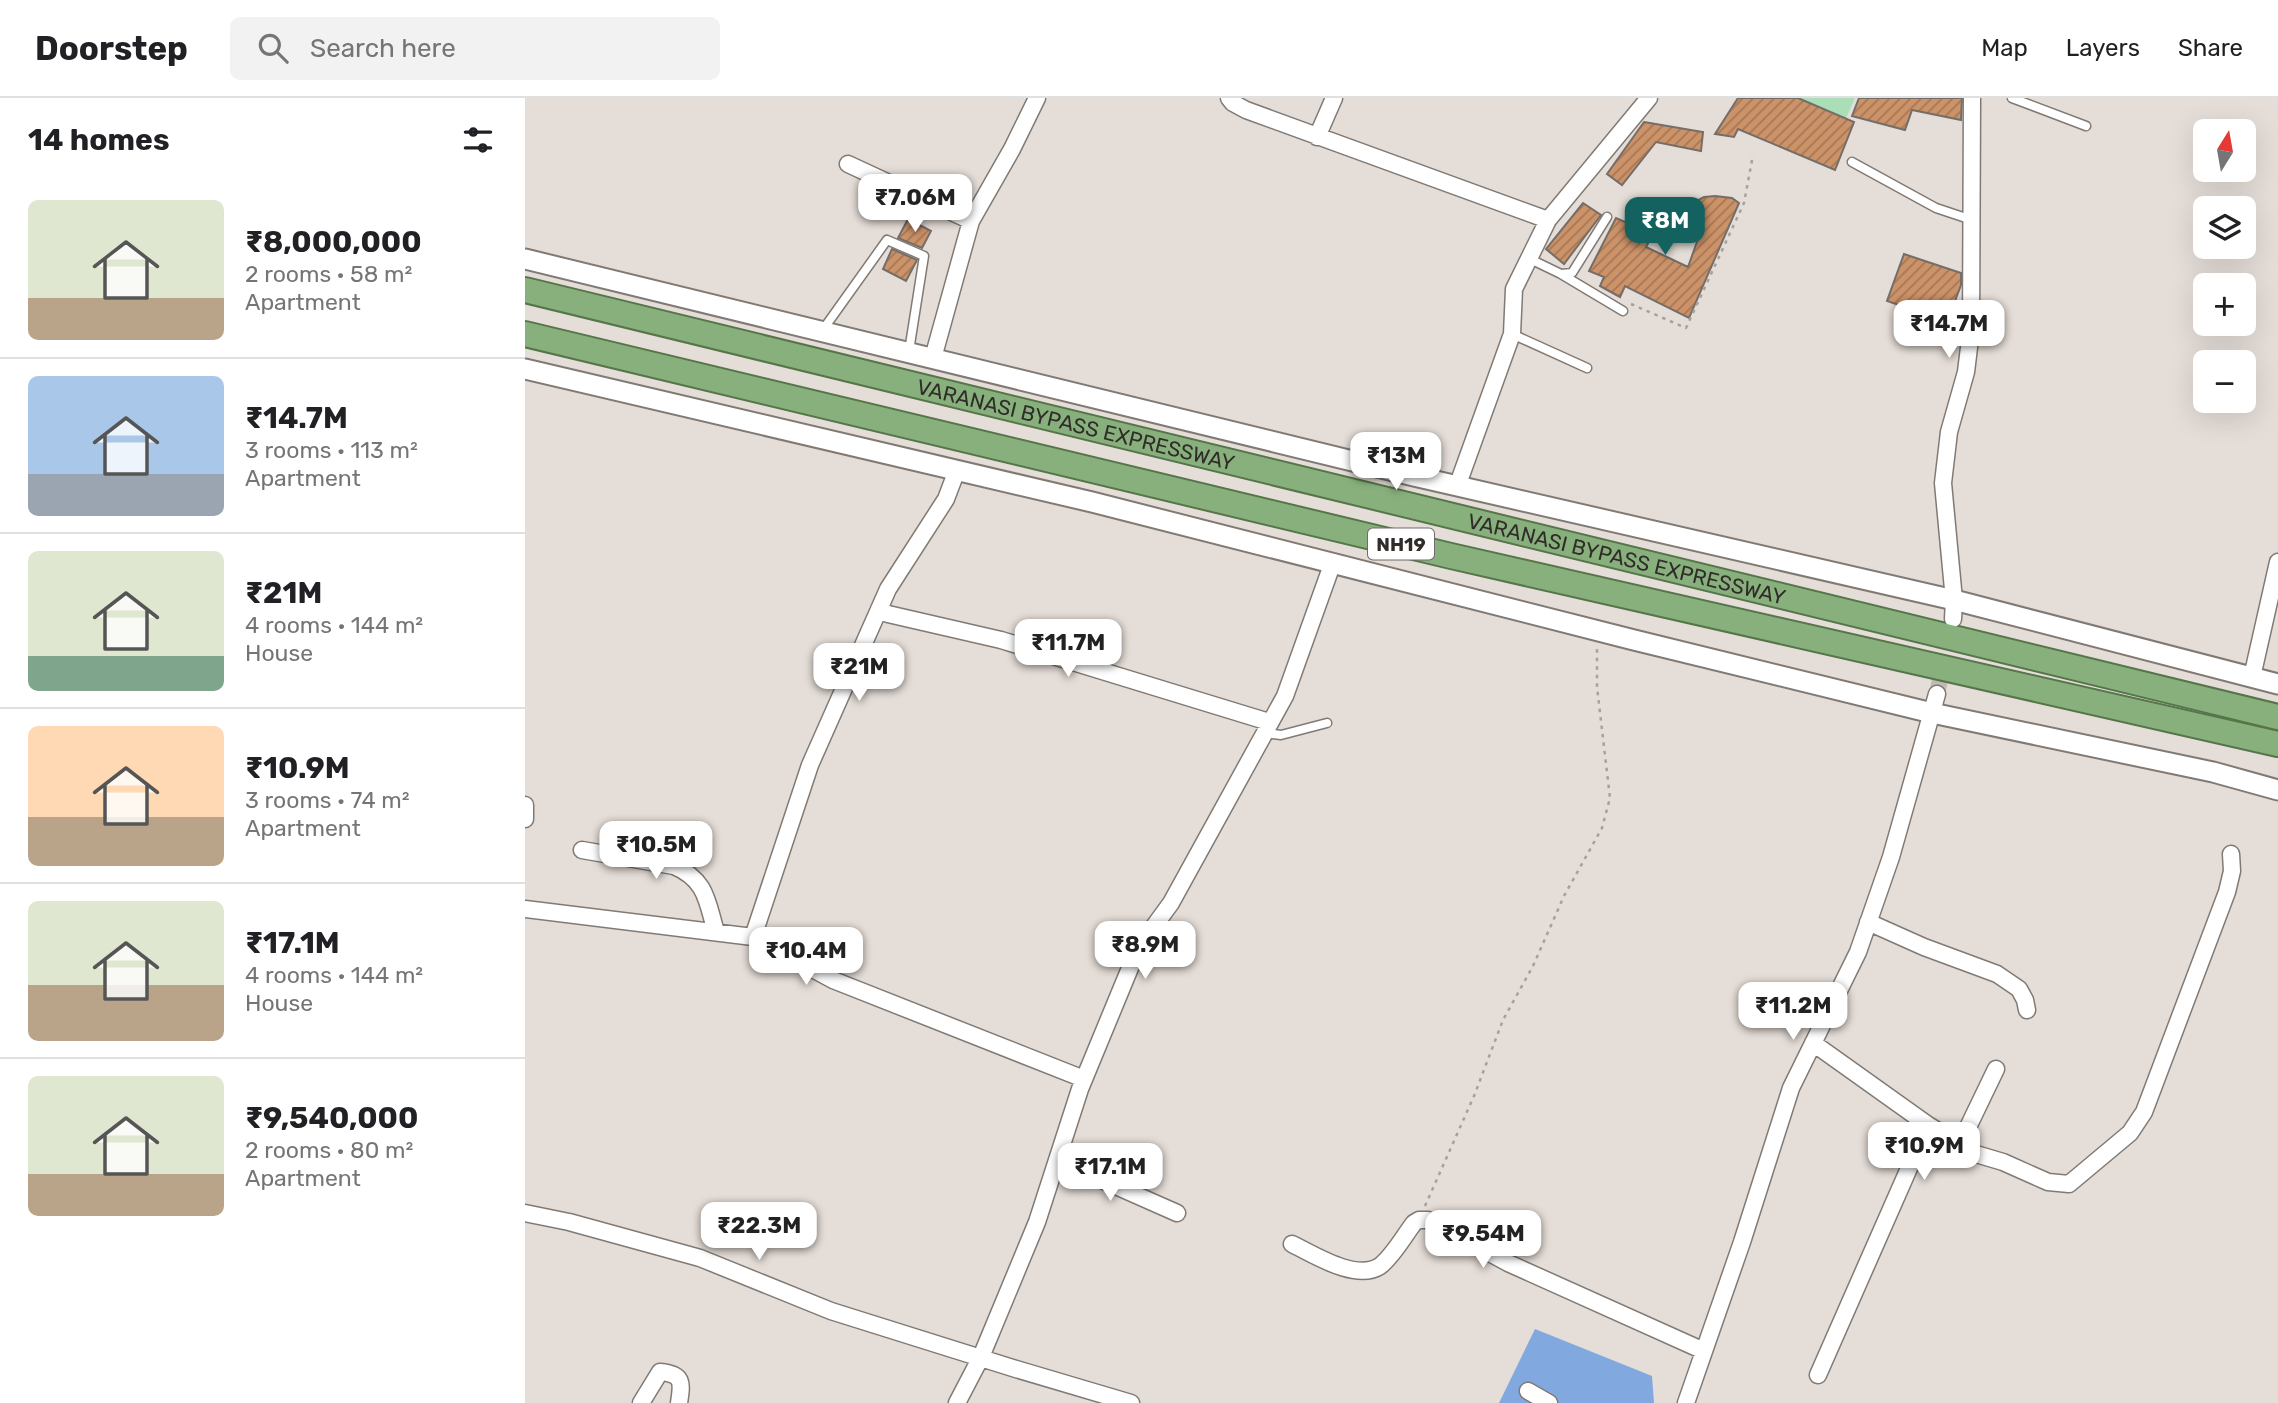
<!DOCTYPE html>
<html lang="en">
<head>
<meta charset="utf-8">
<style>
	:root { --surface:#fff; --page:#f2f2f2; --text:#202124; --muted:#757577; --line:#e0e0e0; --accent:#136260 }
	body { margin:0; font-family:Rubik,sans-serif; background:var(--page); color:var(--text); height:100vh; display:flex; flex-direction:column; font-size:26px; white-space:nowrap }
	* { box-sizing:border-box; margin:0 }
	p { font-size:23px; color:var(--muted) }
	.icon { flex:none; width:38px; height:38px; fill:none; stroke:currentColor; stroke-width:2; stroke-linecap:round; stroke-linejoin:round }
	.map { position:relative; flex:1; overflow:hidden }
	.side { display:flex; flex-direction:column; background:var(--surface); width:525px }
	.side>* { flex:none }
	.needle { width:46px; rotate:11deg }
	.controls { position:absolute; left:1668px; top:21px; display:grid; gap:14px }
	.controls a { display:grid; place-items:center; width:63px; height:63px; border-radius:10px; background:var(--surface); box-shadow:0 7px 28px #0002; font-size:35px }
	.price { position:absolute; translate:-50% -60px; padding:0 16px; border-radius:14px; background:#fff; color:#222; font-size:23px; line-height:46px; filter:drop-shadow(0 2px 4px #0008) }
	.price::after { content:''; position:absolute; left:50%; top:42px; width:21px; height:16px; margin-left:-10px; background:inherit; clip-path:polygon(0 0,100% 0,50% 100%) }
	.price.active { background:var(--accent); color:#fff }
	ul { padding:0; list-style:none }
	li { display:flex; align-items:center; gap:21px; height:175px; padding:0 28px }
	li+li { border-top:2px solid var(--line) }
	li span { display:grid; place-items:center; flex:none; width:196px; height:140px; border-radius:10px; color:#555 }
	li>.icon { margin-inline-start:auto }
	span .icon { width:84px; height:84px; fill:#fffc; stroke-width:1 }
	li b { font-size:30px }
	h2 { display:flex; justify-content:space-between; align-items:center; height:84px; padding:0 28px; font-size:30px }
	header { display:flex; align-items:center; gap:42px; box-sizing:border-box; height:98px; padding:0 35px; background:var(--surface); border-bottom:2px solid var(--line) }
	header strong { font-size:33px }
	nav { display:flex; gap:38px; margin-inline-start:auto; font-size:24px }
	.search { width:490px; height:63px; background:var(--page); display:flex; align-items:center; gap:18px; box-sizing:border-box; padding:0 24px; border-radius:10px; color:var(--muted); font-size:26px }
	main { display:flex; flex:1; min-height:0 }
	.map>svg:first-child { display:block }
	.park { fill:#a9deb7 }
	.water { fill:#81a9df }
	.building { fill:url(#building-hatch); stroke:#746d68; stroke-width:2 }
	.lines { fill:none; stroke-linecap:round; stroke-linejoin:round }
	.minor-tunnel { stroke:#c1bab4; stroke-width:16; stroke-dasharray:16 8; stroke-linecap:butt }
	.service-casing { stroke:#817a74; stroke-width:11 }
	.minor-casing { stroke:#817a74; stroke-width:19 }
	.tertiary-casing { stroke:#817a74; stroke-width:23 }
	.trunk-casing { stroke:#56754a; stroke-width:28 }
	.path { stroke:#a7a19c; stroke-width:2.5; stroke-dasharray:3.5 5; stroke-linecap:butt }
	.service { stroke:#fff; stroke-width:8 }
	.minor { stroke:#fff; stroke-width:16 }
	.tertiary { stroke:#fff; stroke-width:19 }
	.trunk { stroke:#88b07c; stroke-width:24 }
	.labels { text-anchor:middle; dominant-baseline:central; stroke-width:6; stroke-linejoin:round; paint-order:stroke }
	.shield { fill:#fff; stroke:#6e6b6a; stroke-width:2 }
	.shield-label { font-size:19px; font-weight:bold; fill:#302c2a }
	.street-label { font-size:21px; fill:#302c2a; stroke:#fff }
</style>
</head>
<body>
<header>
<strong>Doorstep</strong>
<div class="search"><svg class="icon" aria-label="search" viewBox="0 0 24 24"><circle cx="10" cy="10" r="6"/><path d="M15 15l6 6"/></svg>Search here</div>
<nav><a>Map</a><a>Layers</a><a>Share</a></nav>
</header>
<main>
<section class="side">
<h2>14 homes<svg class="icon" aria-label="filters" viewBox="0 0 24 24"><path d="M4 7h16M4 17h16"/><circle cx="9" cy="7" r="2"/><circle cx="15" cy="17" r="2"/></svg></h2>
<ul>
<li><span style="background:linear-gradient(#dfe7d0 70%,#b9a48a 0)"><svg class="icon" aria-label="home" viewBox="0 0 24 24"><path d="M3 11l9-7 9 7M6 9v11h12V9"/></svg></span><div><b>₹8,000,000</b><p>2 rooms · 58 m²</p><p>Apartment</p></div></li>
<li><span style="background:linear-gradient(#a9c7e8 70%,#9aa5b1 0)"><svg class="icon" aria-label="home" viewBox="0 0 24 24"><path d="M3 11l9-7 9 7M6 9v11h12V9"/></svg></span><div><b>₹14.7M</b><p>3 rooms · 113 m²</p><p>Apartment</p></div></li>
<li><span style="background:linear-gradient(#dfe7d0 75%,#7fa58c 0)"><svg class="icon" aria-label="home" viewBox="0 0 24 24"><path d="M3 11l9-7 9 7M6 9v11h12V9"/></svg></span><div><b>₹21M</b><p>4 rooms · 144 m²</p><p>House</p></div></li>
<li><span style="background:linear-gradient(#ffd9b3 65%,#b9a48a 0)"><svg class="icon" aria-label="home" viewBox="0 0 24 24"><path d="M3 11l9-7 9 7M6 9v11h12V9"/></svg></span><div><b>₹10.9M</b><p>3 rooms · 74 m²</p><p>Apartment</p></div></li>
<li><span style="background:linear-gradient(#dfe7d0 60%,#b9a48a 0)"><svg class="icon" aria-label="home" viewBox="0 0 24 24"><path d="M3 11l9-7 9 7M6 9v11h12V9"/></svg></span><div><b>₹17.1M</b><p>4 rooms · 144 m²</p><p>House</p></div></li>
<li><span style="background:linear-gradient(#dfe7d0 70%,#b9a48a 0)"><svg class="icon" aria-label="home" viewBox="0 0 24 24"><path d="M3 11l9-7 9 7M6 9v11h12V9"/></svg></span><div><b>₹9,540,000</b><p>2 rooms · 80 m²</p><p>Apartment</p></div></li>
</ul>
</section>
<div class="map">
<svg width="1753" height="1305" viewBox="0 0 1753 1305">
	<defs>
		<pattern id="building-hatch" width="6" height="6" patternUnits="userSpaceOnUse" patternTransform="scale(1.75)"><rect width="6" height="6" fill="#cc9268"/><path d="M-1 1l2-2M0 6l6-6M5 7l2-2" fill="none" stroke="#a67756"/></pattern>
	</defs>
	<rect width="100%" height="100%" fill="#e5ddd7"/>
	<!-- park -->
	<path class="park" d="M1273 0H1330L1321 20Z"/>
	<!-- water -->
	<path class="water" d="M1010 1231 1127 1278 1129 1305H974Z"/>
	<!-- building -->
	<path class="building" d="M1213 0H1273L1329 24 1310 72 1213 31 1209 39 1190 36Z
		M1334 0H1437L1436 22 1387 12 1380 32 1327 18Z
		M1119 24 1178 34 1176 53 1131 44 1097 87 1082 76Z
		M1190 98 1207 100 1214 105 1164 220 1100 188 1095 199 1075 188 1079 179 1064 173 1091 120 1128 136 1121 149 1163 169 1174 138 1161 133 1166 123 1159 121 1166 106 1179 99Z
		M1058 105 1076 117 1039 166 1021 151Z
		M383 121 406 133 397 150 373 140Z
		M367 151 392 162 381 183 358 171Z
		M1379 156 1436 175V187L1422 224 1362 203Z"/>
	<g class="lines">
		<!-- minor-tunnel -->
		<path class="minor-tunnel" d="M1412 596 1426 530"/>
		<!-- service casing -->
		<g class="service-casing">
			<path id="service" d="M1487 0 1561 28
				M1327 64 1411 110 1447 122
				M1003 160 1036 176 1047 175 1082 119
				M1036 176 1098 213
				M297 233 362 142 399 158 384 253
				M987 236 1062 270
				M740 635 756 637 802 625"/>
		</g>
		<!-- minor casing -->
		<g class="minor-casing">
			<path id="minor" d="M704 0 708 5 721 12 1023 122 989 191 987 236 933 386
				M792 39 809 0
				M323 66 446 123
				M1023 122 1124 0
				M408 260 446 123 487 51 512 0
				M354 511 363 516 476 542 744 624
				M1428 521 1429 502 1418 385 1424 334 1441 274 1446 233 1447 0
				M1727 579 1753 464
				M0 707V721
				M57 752 149 768C182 782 182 804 191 834
				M0 811 228 839 308 882 559 981
				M1343 824 1399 849 1472 876 1494 891 1500 902 1502 912
				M228 839 285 667 363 491 421 401 432 372
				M1288 945 1403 1027 1293 1277
				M1403 1027 1451 1056 1478 1064 1523 1084 1544 1086 1605 1035 1619 1014 1702 794 1707 773 1706 756
				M1434 1048 1471 971
				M532 1062 652 1115
				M0 1115 44 1124 175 1160 306 1213 491 1271 606 1305
				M767 1146C788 1156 831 1184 855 1168 868 1158 879 1138 889 1125L894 1122H903L983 1165 1179 1253
				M1003 1293 1024 1305
				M116 1305 135 1274C159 1276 157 1285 154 1305
				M432 1305 456 1259 512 1124 555 991 605 870 619 842 646 805 760 598 808 464
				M1161 1305 1217 1144 1266 990 1333 854 1366 759 1412 596"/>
		</g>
		<!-- tertiary casing -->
		<g class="tertiary-casing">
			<path id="tertiary" d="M0 161 889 378 1429 502 1753 586
				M0 271 567 404 1109 542 1407 615 1688 674 1753 692"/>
		</g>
		<!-- trunk casing -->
		<g class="trunk-casing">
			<g id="trunk">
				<path id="s1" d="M0 192 1753 619"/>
				<path d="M0 236 926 458 1753 646"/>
			</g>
		</g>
		<!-- path -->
		<path class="path" d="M1106 206 1161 230 1219 105 1228 57
			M900 1108 949 998 978 922 1008 868 1039 798 1077 730 1085 700 1072 589V551"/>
		<!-- service -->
		<use href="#service" class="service"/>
		<!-- minor -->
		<use href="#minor" class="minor"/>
		<!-- tertiary -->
		<use href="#tertiary" class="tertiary"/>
		<!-- trunk -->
		<use href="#trunk" class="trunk"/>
	</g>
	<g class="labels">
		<!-- shield labels -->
		<rect class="shield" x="843" y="430.5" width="66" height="31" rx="5"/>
		<g class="shield-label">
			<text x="876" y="446">NH19</text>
		</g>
		<!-- street labels -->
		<g class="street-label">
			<text stroke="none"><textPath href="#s1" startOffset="567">VARANASI BYPASS EXPRESSWAY</textPath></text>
			<text stroke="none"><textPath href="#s1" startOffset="1134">VARANASI BYPASS EXPRESSWAY</textPath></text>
		</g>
	</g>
</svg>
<div class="controls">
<a><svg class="needle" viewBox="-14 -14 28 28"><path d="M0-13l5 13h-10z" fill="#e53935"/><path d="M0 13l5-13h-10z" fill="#757577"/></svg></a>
<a><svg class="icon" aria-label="layers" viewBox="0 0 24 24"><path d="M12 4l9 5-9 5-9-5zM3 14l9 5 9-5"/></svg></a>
<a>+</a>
<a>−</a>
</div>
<b class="price" style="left:390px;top:136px">₹7.06M</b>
<b class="price active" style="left:1140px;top:159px">₹8M</b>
<b class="price" style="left:1424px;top:262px">₹14.7M</b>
<b class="price" style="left:871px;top:394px">₹13M</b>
<b class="price" style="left:543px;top:581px">₹11.7M</b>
<b class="price" style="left:334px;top:605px">₹21M</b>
<b class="price" style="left:131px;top:783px">₹10.5M</b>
<b class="price" style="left:620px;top:883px">₹8.9M</b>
<b class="price" style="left:281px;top:889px">₹10.4M</b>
<b class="price" style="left:1268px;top:944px">₹11.2M</b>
<b class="price" style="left:1399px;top:1084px">₹10.9M</b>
<b class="price" style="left:585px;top:1105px">₹17.1M</b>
<b class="price" style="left:234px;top:1164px">₹22.3M</b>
<b class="price" style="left:958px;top:1172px">₹9.54M</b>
</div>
</main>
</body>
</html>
